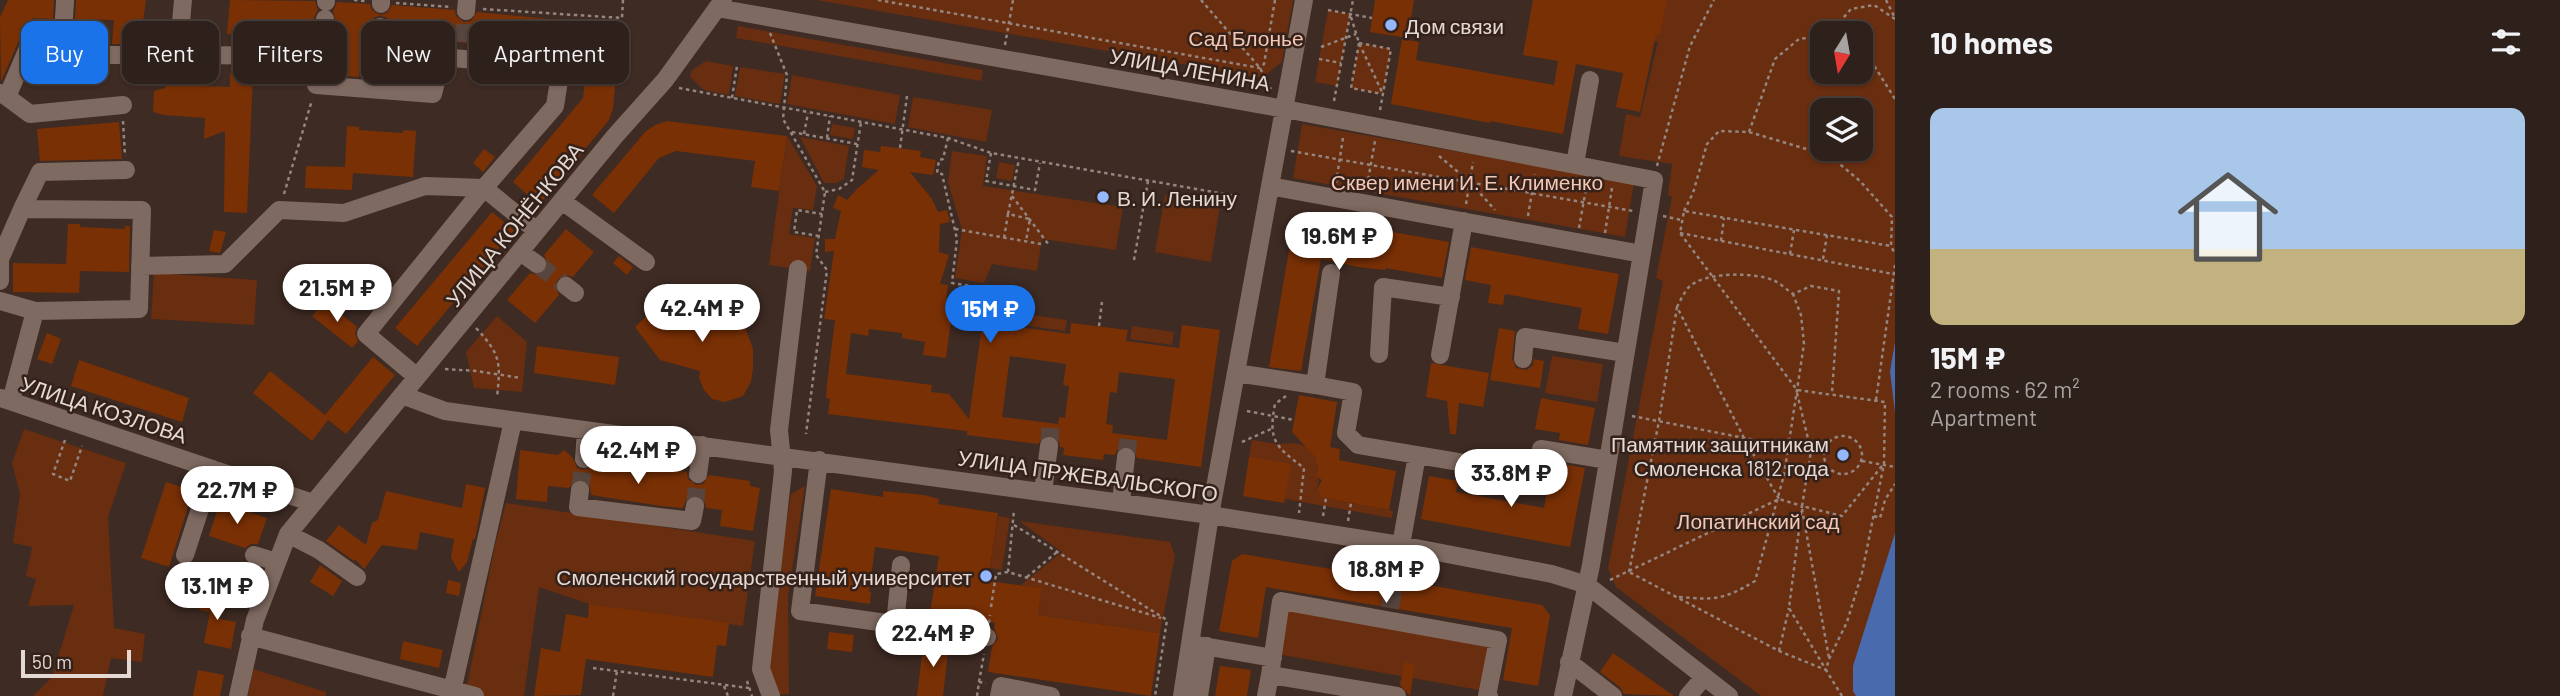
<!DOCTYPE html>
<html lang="en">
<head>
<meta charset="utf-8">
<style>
	:root { --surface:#2e201a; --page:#3a2d27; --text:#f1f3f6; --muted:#a7a3a2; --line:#493e39; --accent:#1a73e8 }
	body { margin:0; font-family:Barlow,sans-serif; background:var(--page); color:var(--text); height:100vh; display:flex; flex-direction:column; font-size:26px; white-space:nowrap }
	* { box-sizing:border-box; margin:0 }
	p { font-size:23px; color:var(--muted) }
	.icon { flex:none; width:38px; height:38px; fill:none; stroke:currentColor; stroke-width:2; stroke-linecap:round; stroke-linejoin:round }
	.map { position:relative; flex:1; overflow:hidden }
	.panel { display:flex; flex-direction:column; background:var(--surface); width:665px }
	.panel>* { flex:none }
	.banner { position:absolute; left:21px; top:21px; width:665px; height:63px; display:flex; gap:14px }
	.needle { width:46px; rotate:191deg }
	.fabs { position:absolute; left:1810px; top:21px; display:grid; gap:14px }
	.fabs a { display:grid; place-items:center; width:63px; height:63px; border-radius:14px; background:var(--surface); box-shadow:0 2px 5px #0004,0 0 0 2px var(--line); font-size:35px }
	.scale { position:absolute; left:21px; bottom:18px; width:110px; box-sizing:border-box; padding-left:7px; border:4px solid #e5d9d4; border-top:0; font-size:19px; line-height:24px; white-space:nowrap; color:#e5d9d4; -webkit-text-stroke:5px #33211a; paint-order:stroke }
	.price { position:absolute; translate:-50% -60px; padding:0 16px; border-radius:24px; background:#fff; color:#222; font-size:23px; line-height:46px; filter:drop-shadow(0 2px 4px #0008) }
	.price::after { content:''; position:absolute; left:50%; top:42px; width:21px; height:16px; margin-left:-10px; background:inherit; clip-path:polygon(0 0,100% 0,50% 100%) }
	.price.active { background:var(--accent); color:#fff }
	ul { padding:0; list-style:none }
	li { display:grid; align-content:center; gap:14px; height:371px; padding:0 35px }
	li+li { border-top:2px solid var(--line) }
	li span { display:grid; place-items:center; height:217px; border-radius:14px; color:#555 }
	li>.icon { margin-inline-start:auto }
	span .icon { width:126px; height:126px; fill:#fffc; stroke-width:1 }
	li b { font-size:30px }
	h2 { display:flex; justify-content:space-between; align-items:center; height:84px; padding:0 35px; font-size:30px }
	.pill { padding:0 24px; border-radius:14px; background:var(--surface); box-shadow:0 2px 5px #0004,0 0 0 2px var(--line); font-size:24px; line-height:63px }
	.pill.active { background:var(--accent); color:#fff }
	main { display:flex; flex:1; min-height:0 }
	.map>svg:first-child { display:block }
	.green { fill:#692d0f; fill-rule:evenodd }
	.water { fill:#4a6aae }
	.building { fill:#7a3005; fill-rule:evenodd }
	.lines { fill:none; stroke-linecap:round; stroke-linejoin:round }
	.minor-tunnel { stroke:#57453e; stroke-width:18; stroke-dasharray:18 9; stroke-linecap:butt }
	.path { stroke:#94857f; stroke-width:2.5; stroke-dasharray:3.5 3.5; stroke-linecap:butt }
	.minor { stroke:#7f6a61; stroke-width:18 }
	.poi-dot { fill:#95b7fd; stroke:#33211a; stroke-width:2.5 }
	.labels { text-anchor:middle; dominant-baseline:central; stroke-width:5; stroke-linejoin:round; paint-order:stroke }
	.poi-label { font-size:21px; fill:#e5d9d4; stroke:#33211a; text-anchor:start }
	.park-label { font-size:21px; fill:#f4c7b4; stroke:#33211a }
	.street-label { font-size:21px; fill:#e5d9d4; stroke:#33211a }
</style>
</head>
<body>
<main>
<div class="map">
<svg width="1895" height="696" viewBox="0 0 1895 696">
	<rect width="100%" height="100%" fill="#3e2b23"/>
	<!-- green -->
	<path class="green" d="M816 0H1293L1282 62 1262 78Z
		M1626 0H1895V696H1761L1616 587 1608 568 1663 281 1656 278 1672 197 1668 195 1672 164 1619 156 1626 114 1640 117 1658 42 1619 35ZM1822 33H1860V72H1822ZM1822 110H1860V149H1822Z
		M1328 10 1350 14 1337 86 1315 82Z
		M738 26 983 70 981 81 736 38Z
		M1359 43 1391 49 1383 94 1351 88Z
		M706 61 733 66 729 95 704 90 690 77 692 70Z
		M740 67 785 74 780 104 735 96Z
		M792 75 900 95 895 124 787 104Z
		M913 97 992 110 986 142 908 127Z
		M832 124 855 128 853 139 830 135Z
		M1302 124 1634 183 1625 237 1293 178Z
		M787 136 817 186 813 210 793 208 789 234 815 238 810 271 769 265Z
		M800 137 849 146 844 179 836 183H824Z
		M952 151 987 156 983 186 1123 207 1116 250 1042 239 1037 271 992 264 984 283 955 278 962 230 948 182Z
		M999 162 1015 165 1012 181 996 178Z
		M1165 195 1220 205 1211 262 1155 252Z
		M154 273 257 280 254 325 151 319Z
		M1025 314 1067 320 1065 331 1023 325Z
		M497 316 527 342 522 392 474 388 466 352Z
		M1132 326 1174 332 1172 345 1130 339Z
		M1552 356 1603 364 1597 402 1545 393Z
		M24 429 126 463 108 517 114 628 145 634 142 662 111 658 103 696H33L52 677 74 605 28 606 36 579 26 576 32 547 13 543 20 494 12 463Z
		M1252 440C1261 441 1271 444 1280 444 1294 443 1306 441 1314 456 1320 465 1315 474 1319 482L1316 491 1320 492V497L1393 511 1392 518 1285 499 1249 457Z
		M805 486 788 597 789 694 776 695 768 663 777 576 791 494Z
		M506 503 755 541 743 626 589 604 539 587 524 696H465L495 545Z
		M998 516 1010 518 1002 570 990 568Z
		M1019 521 1170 542 1175 556 1160 633 1038 615 1042 589 1021 585 1062 552Z
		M1285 606 1495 643 1485 691 1277 654Z
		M253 669 326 692V696H248Z"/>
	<!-- water -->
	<path class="water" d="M1895 342V413L1890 371Z
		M1895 533V696H1856L1853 691V666Z"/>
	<!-- building -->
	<path class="building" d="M8 0H54L53 19 33 18 24 29 1 82 0 17Z
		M76 0H146L140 44H112L114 20 75 19Z
		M230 0 315 1 318 10 314 17 313 25 247 23 246 35 227 34Z
		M1375 0H1414L1408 38 1370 32Z
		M1533 0H1667L1660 35 1656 34 1640 112 1616 107 1623 73 1576 64 1563 134 1490 121V123L1391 104 1402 39 1419 42 1416 60 1554 85 1558 61 1523 55Z
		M337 2 370 4 372 10 380 15 387 13 392 5 455 10 456 16 464 22 471 21 477 12 602 24V27L612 28 618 35 617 45 619 46 613 108 609 120 539 205 513 182 583 98 588 54 435 40 425 79 405 78 407 38H390L391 23 386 17 380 16 375 17 369 25 364 70H360L359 77 333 75 337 26 333 11Z
		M230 73 253 74 247 213 224 212 225 131 204 139 205 118 164 115 153 112 154 91 165 88V85L230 87Z
		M667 121 787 136 779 191 751 187 755 161 676 151 659 158 614 213 592 195 645 132 655 125Z
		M119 122 122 159 40 161 37 129Z
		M347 126 359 127V130L403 133V130L416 131 413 177 353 173 352 190 305 188 306 166 345 167Z
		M881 146 921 151 920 157 936 160 933 175 910 172 932 199 938 212 947 210 950 222 940 224 939 252 949 255 940 284 948 285 946 301 984 306 985 301 1022 306 1019 327 1070 334 1071 323 1128 330 1126 341 1179 348 1182 325 1220 330 1201 467 1137 458 1133 448 1127 446 1117 450 1115 455 1104 454 1103 460 1063 455 1064 448 1060 447 1059 441 1051 435 1044 436 1038 444 967 435V431L828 414 830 399 826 398 827 384 835 320 824 319 834 251 825 252V239H835L841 211 833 208 838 195 847 200 858 188 879 170 862 167 864 150 880 152ZM952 313 983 318 969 419 949 394 931 392 932 385 846 374 851 333 868 336 869 329 902 333V338L925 342 923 355 946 358ZM1010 356 1066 364 1063 385 1069 386 1065 418 1059 417 1058 424 1002 417ZM1119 372 1175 379 1167 440 1112 433 1113 425 1106 424 1110 392 1117 393Z
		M484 149 495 157 483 172 473 163Z
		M492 212 514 230 417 346 395 328Z
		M1295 215 1449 242 1442 278 1386 268 1385 270 1358 267 1321 259 1301 371 1269 367Z
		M68 224H80V227L125 229V226H130L129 272 80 271 79 293 13 292V263L66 264Z
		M566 229 594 252 573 277 567 275 558 279 555 285 559 295 535 323 507 300 530 273 537 275 546 271 548 264 544 255Z
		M214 230 226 232 220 253 209 251Z
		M1471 247 1619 274 1608 334 1578 329 1582 308 1505 294 1503 305 1488 303 1491 285 1465 280Z
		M619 256 633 267 627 275 613 263Z
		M682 296 702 299 721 306 736 316 746 330 753 349V368L751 382 743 396 725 402 712 399 704 390 699 378 700 371 660 360 635 327 661 302Z
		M325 301 357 327 355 333 358 341 352 348 312 316Z
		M1499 328 1515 331 1512 358 1516 368 1527 370 1533 365 1534 359 1544 361 1540 388 1490 380Z
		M47 333 61 339 52 364 37 359Z
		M537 346 619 357 615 385 534 373Z
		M373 357 395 375 346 434 328 420 312 441 253 393 270 371 325 415Z
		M79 360 189 398 182 422 71 386Z
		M1431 363 1489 373 1483 407 1459 403 1456 434H1450L1447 401 1426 397Z
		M1299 395 1337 402 1330 447 1340 449 1339 460 1396 471 1389 510 1319 497 1320 492 1316 491 1322 480 1316 477 1318 468 1315 457 1292 432Z
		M1541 398 1595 408 1588 445 1559 440 1560 433 1535 429Z
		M520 450 558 455 564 450 573 458 577 468 583 470 593 466 596 457 599 461 667 470 676 466 680 471 687 472 688 479 696 485 703 484 709 475 750 481V486L760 488 753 531 720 526 722 510 706 508 705 502 698 495 687 498 683 508 661 506 591 495 590 485 582 479 575 480 569 488 548 486 547 502 516 499Z
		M1249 457 1291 464 1284 503 1243 496Z
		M1552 462 1585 468 1570 547 1421 519 1429 476 1458 481 1456 492 1544 508Z
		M166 482 193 491 169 567 141 558Z
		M466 484 485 488 475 539H473L467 562 459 572 451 558 454 539 420 532 417 550 382 545 364 569 355 559 354 561 326 541 339 525 366 545 372 523 378 520 386 491 462 508Z
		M831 489 883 497V491L924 495 939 499 938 504 998 513 988 581 1042 588 1038 615 1160 633 1151 696 988 672 992 647 998 639 994 628 995 623 930 613 939 556 875 547 869 592H871L870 604 815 596Z
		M220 502 267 518 258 544H251L245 548 209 536Z
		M1242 554 1384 578 1385 583 1392 590 1399 589 1406 581 1542 605 1550 615 1538 686 1503 680 1512 628 1266 587 1258 638 1219 631 1232 561Z
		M320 565 342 581 333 596 310 582Z
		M448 580 461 583 459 596 446 593Z
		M215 590 225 592 220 619 236 622 231 649 204 643 210 612 199 610 202 596 213 598Z
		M589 604 729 623 726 646 717 645 713 677 586 659 581 695 534 696 541 648 560 652 566 614 588 618Z
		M829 632 854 635 852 652 827 649Z
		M924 640 949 643 943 696H917Z
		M403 641 443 650 439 668 400 659Z
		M1613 653 1674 696 1624 694 1620 687 1600 672Z
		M1404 662 1415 664 1410 696 1400 685Z
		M1220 666 1251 670 1247 696H1215Z
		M198 670 224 675 220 696H193Z"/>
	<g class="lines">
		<!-- minor-tunnel -->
		<path class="minor-tunnel" d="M464 42 466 11
			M537 264 566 286
			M1049 446 1051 423
			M1126 457 1129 435
			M580 490 584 459
			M695 506 698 474
			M1390 608 1395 579"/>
		<!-- path -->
		<path class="path" d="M354 0 365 1
			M878 0 1260 68 1264 64 1275 0
			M1201 0 1260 68 1271 89
			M1886 0 1895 18
			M396 3 452 7
			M483 9 622 18 623 0
			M1328 10 1372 18
			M1351 17 1359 43 1382 92
			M770 33 787 75 783 119 825 192 816 255 827 270 806 434
			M1830 33 1851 9 1874 5 1895 19
			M1359 43 1391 49 1380 110
			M1359 43 1351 88 1382 94
			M1005 45 1013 0
			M1321 47 1356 34
			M1860 51 1873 64 1895 99
			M1319 59 1341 63
			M679 88 948 138 991 153 1242 197
			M732 98 737 66
			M1334 101 1353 0
			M123 121 125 156
			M792 132 857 144
			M1749 132 1775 59 1799 39 1822 36
			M804 134 808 113
			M827 138 830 116
			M948 138 943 159 939 160 937 173 942 174 957 239 952 283 977 287
			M900 148 907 96
			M1291 151 1633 211
			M991 153 986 181 1035 190 1040 163
			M1439 156 1470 182 1495 210
			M1657 166 1690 46 1714 0
			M1336 183 1343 138
			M1367 186 1375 141
			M825 192 839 189 852 180 861 122
			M284 194 312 100
			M1012 196 1049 245
			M1466 204 1473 162
			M1684 211 1693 193 1707 144 1719 131 1749 132 1830 156 1860 181 1892 217 1891 246 1895 254
			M1008 214 1019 159
			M1528 216 1535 174
			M1663 216 1681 220
			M1579 228 1587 183
			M955 229 1041 244
			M1605 233 1612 188
			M1680 233 1893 274
			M819 236 794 232 797 210 822 214
			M1004 238 1008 214 1030 219 1026 241
			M1721 241 1724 218
			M1790 254 1794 230
			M1823 259 1827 235
			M1134 260 1148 181
			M1677 307C1680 301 1684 293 1688 288 1703 271 1756 272 1775 281 1781 284 1787 290 1793 294L1811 286 1839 291 1832 393
			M1099 326 1102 302
			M476 328C500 354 501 361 497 397
			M445 369 476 371 521 378
			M1797 393 1811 451 1802 506 1842 516 1882 466
			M1286 396 1275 404C1268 441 1275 446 1304 468L1299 513
			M1876 400 1895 265
			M1247 411 1294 420
			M1632 416 1811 451 1824 452
			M1824 455a19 19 0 1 1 38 0a19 19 0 1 1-38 0Z
			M65 440 53 474 70 481 82 446
			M1242 442 1271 429
			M1862 461 1895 467
			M1802 509 1829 658
			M1323 516 1326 498
			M1874 516 1880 518 1885 500 1895 484
			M1348 521 1351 503
			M1014 525 1167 620 1155 696
			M1008 572 1014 510
			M1629 572 1659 421 1677 307 1744 438 1779 499
			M1027 577 1057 552
			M1610 580 1779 499 1802 506 1789 608 1826 670 1779 651 1629 572
			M1679 597C1714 600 1724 600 1755 581L1784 475 1804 344 1801 315 1793 294
			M991 607 996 574 1008 572 1161 618
			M989 623 990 615
			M1779 651 1789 608
			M593 668 749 688
			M747 681 752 696
			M979 682 984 654
			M724 686 728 696
			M613 696 617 671
			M977 696 979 682 986 683
			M1842 696 1826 670 1829 659 1847 622 1862 573 1884 464 1885 402 1797 390 1680 233 1684 211 1891 246"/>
		<!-- minor -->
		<path class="minor" d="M381 0V4
			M65 2 63 34 95 36 89 55H137
			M326 2V0
			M717 8 1285 109 1654 180 1591 565 1563 696
			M466 11 467 0
			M320 56 325 19
			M374 89 380 27
			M0 93 7 97 34 34H63
			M7 97 30 114 123 105
			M1575 164 1590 80
			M1270 186 1642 254
			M562 201 646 262
			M22 209 40 172 126 170
			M520 252 537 264
			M0 256V281
			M1 257 22 209 142 210 139 309 35 311 11 401
			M140 266 225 264 279 210 344 213 425 186 484 188 555 106 561 68 442 57 433 94 316 85 320 56 178 55 183 0
			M566 286 575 293
			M0 301 35 311
			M1379 354 1383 287 1451 297
			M1440 355 1464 221
			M1523 359 1525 337 1625 353
			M1236 373 1315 385 1331 273
			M417 377 366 334 484 188 537 231
			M1315 385 1353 392 1346 433 1358 445 1536 475 1541 449 1608 460
			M402 395 445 411 1210 515 1400 545 1552 574 1587 585 1729 696
			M1 398 313 503
			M584 459 586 431
			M819 460 800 611 987 637
			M698 474 702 445
			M580 490 578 507 692 521 695 506
			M1043 492 1049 446
			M1121 502 1126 457
			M288 534 319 550 357 577
			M185 555 213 469
			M254 555 277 562
			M1395 579 1417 455
			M895 624 901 565
			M250 636 475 696
			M1192 644 1273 658
			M1569 662 1613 696
			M452 691 513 421
			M238 696 255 620 288 534 615 136 665 80 723 0
			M771 696 761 669 783 471 779 430 798 269
			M999 696 1001 686 1051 696
			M1182 696 1210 515 1304 0
			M1199 696 1207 646
			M1266 696 1270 675
			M1397 696 1270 675 1281 601 1498 640 1487 696H1489
			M1688 696 1704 677"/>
	</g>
	<!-- markers -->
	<g class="poi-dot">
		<circle cx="1391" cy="25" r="7"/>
		<circle cx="1103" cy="197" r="7"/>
		<circle cx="1843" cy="455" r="7"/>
		<circle cx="986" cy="576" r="7"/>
	</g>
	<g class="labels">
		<!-- poi labels -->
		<g class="poi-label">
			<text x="1405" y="25">Дом связи</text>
			<text x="1117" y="197">В. И. Ленину</text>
			<text x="1829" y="443" text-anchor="end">Памятник защитникам<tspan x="1829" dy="24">Смоленска 1812 года</tspan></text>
			<text x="972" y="576" text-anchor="end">Смоленский государственный университет</text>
		</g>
		<!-- park labels -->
		<g class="park-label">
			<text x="1246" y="37">Сад Блонье</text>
			<text x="1467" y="181">Сквер имени И. Е. Клименко</text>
			<text x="1758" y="520">Лопатинский сад</text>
		</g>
		<!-- street labels -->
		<g class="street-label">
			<text transform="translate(1190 69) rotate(10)">УЛИЦА ЛЕНИНА</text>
			<text transform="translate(514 224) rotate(-51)">УЛИЦА КОНЁНКОВА</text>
			<text transform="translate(104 409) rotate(18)">УЛИЦА КОЗЛОВА</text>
			<text transform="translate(1088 475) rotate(8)">УЛИЦА ПРЖЕВАЛЬСКОГО</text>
		</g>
	</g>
</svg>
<div class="fabs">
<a><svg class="needle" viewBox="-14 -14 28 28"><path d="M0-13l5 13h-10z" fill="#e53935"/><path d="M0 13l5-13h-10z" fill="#a7a3a2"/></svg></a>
<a><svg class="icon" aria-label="layers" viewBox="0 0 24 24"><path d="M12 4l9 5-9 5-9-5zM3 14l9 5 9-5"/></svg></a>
</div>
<div class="scale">50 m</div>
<b class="price" style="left:1339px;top:272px">19.6M ₽</b>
<b class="price" style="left:337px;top:324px">21.5M ₽</b>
<b class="price" style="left:702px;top:344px">42.4M ₽</b>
<b class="price active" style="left:990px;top:345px">15M ₽</b>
<b class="price" style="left:638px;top:486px">42.4M ₽</b>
<b class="price" style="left:1511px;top:509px">33.8M ₽</b>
<b class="price" style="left:237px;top:526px">22.7M ₽</b>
<b class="price" style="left:1386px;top:605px">18.8M ₽</b>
<b class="price" style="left:217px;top:622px">13.1M ₽</b>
<b class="price" style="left:933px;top:669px">22.4M ₽</b>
<div class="banner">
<a class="pill active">Buy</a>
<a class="pill">Rent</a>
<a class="pill">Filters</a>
<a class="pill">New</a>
<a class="pill">Apartment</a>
</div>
</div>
<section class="panel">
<h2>10 homes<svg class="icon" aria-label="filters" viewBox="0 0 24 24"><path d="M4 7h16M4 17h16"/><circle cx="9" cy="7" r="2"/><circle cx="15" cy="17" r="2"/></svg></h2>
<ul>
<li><span style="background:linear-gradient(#a9c7e8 65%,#c2b280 0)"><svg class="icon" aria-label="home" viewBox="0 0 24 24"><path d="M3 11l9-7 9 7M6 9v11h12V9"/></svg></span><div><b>15M ₽</b><p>2 rooms · 62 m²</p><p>Apartment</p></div></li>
</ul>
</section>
</main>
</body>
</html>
